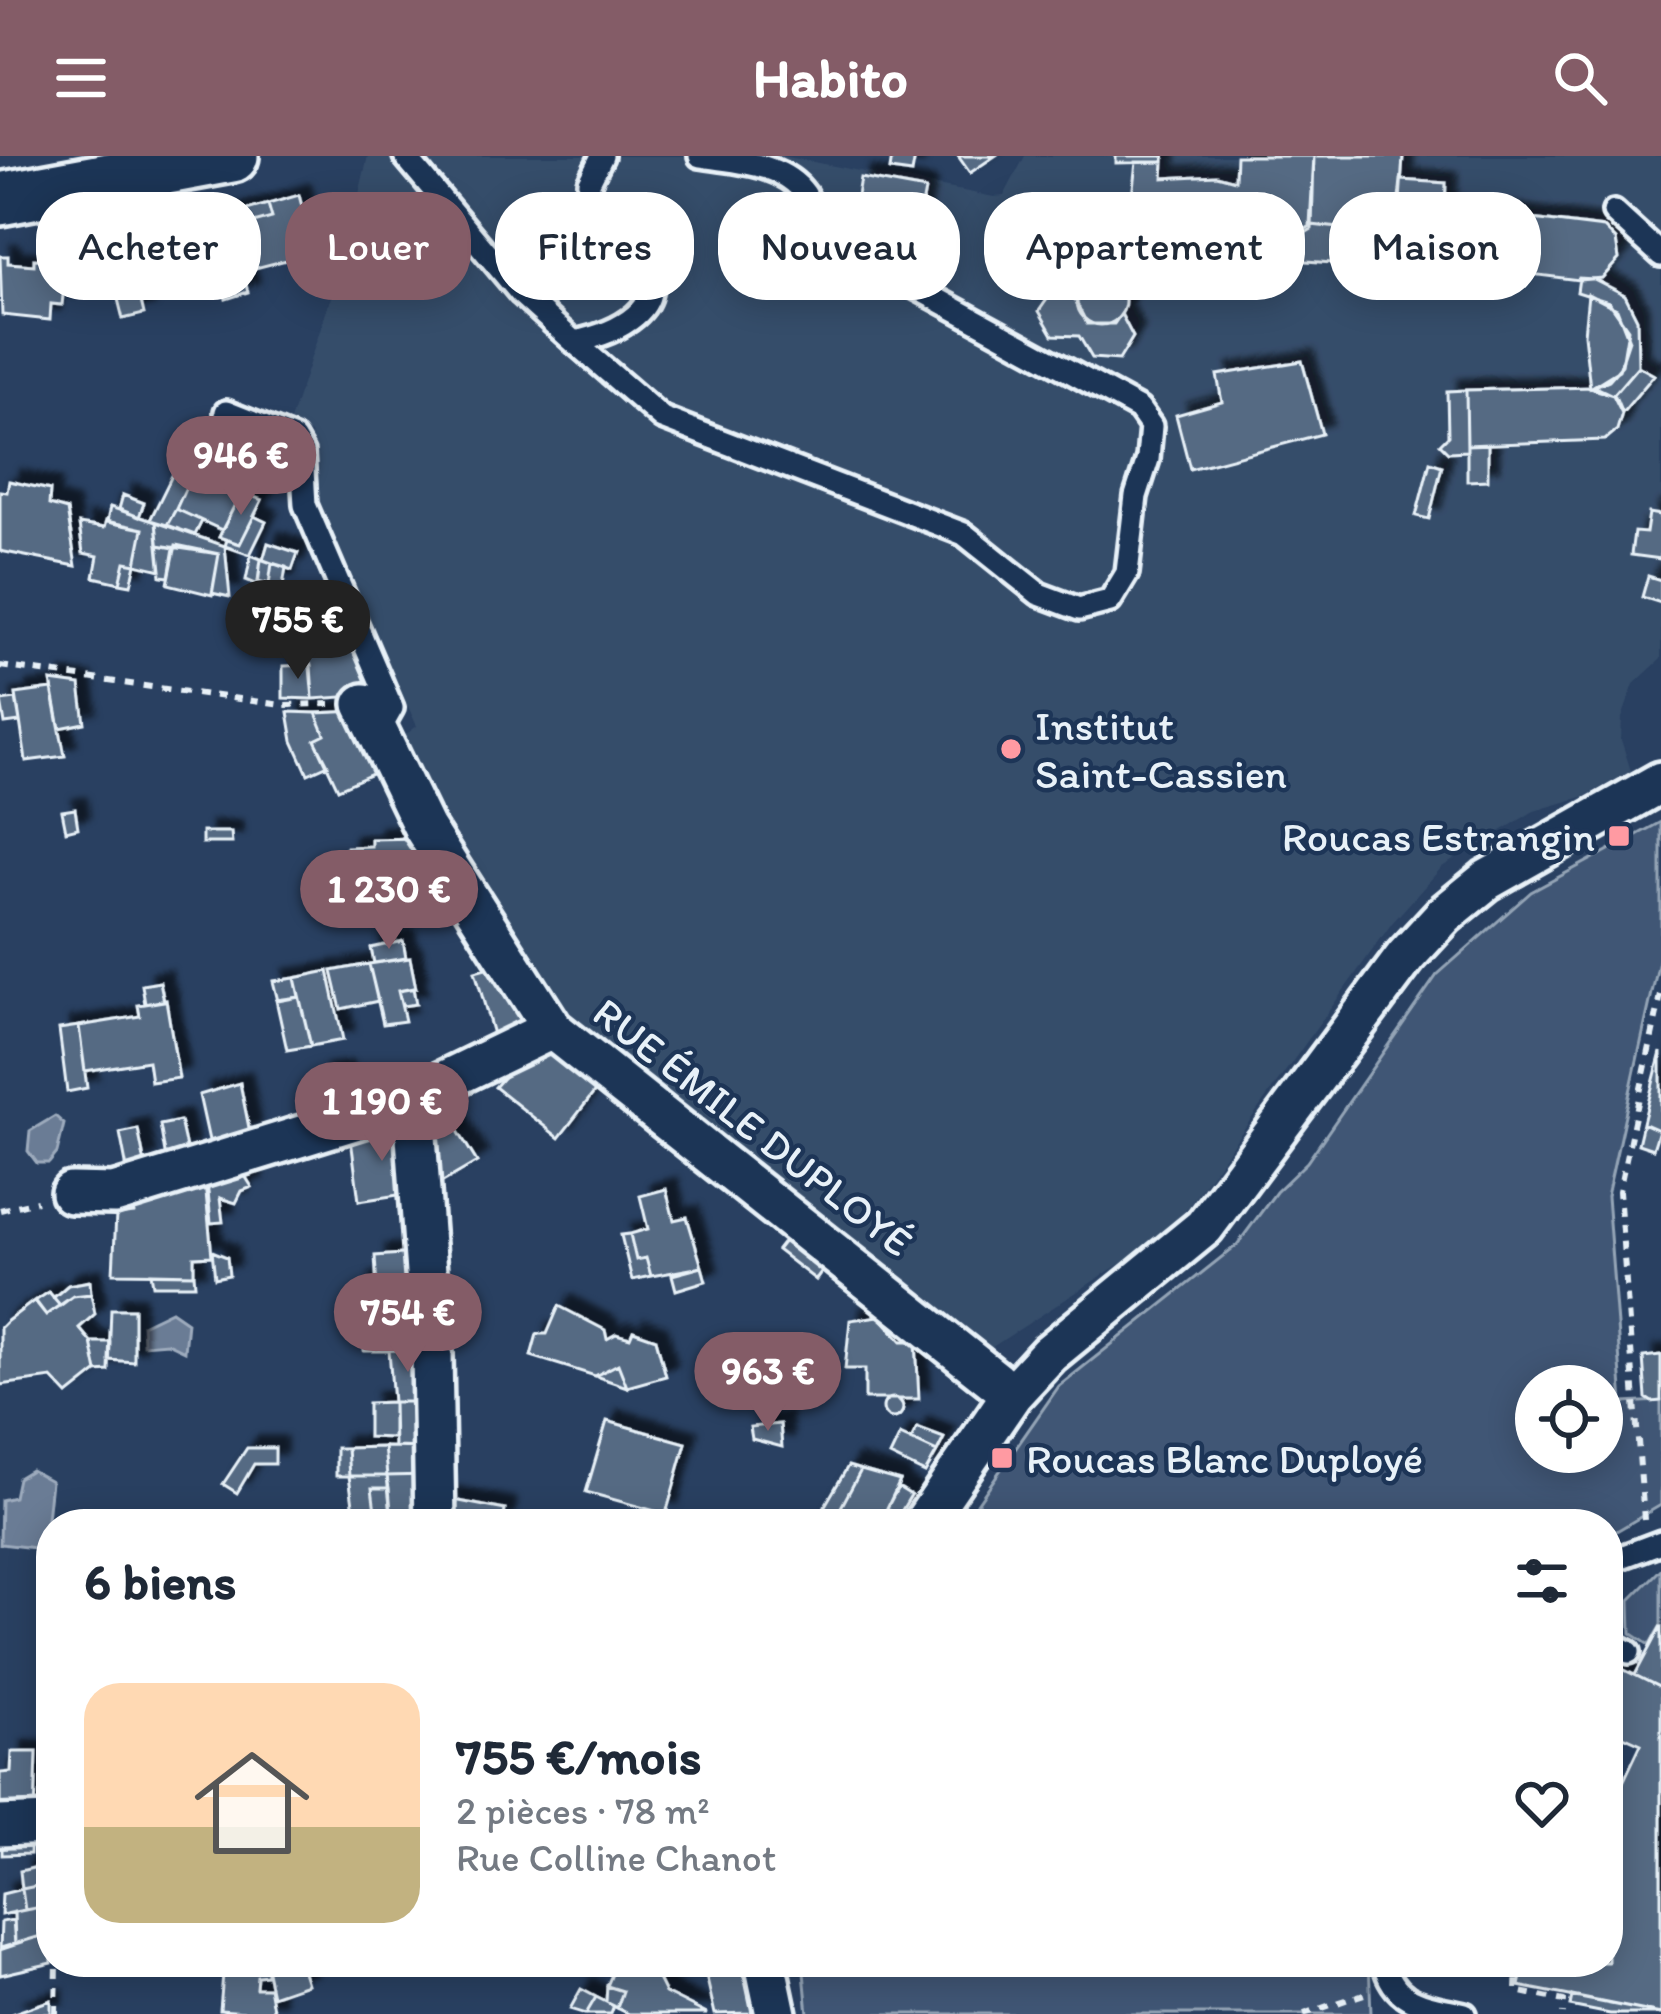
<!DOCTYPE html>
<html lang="fr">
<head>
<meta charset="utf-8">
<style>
	:root { --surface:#fff; --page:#f2f2f3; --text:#1f2937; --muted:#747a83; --line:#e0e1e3; --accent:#845c67 }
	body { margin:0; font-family:Itim,sans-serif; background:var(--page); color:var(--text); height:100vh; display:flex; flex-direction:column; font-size:45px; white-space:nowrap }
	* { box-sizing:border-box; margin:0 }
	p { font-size:39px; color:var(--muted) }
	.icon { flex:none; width:66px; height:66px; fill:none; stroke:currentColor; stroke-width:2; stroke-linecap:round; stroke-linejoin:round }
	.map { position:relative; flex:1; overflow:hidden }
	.panel { position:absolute; left:36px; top:1353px; width:1587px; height:468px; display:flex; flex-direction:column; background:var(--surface); border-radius:48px; box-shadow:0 6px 30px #0003 }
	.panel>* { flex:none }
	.hud { position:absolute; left:36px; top:36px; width:1590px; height:108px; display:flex; gap:24px }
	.controls { position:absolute; left:1515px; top:1209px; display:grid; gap:24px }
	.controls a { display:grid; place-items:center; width:108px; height:108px; border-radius:50%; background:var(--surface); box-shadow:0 6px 30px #0003; font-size:60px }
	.price { position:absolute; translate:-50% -102px; padding:0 27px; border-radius:42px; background:var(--accent); color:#fff; font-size:39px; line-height:78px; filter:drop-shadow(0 3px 6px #0008) }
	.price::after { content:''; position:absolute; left:50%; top:72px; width:36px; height:27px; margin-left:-18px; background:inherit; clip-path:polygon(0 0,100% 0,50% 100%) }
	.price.on { background:#222; color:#fff }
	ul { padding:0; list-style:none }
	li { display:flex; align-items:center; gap:36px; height:300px; padding:0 48px }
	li+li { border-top:3px solid var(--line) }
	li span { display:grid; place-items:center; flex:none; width:336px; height:240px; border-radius:36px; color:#555 }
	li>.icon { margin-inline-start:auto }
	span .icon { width:144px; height:144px; fill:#fffc; stroke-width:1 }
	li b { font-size:51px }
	h2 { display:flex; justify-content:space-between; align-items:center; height:144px; padding:0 48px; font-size:51px }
	.tag { padding:0 42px; border-radius:48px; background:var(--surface); box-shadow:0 6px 30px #0003; font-size:42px; line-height:108px }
	.tag.on { background:var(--accent); color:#fff }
	header { display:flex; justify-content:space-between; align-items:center; height:156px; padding:0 48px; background:var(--accent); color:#fff; font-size:54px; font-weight:700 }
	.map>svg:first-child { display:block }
	.built { fill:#364d6b }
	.green { fill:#415774; stroke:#94a4b6; stroke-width:3; fill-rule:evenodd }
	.water { fill:#6b7c95; stroke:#9dabbd; stroke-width:3 }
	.building { fill:#556a83; stroke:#e8f1f8; stroke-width:3; filter:url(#shadow) }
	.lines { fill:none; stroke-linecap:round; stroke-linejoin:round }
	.service-casing { stroke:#e8f1f8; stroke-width:30 }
	.minor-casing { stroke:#e8f1f8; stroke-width:48 }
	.tertiary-casing { stroke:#e8f1f8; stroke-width:60 }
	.path { stroke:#e8f1f8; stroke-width:6; stroke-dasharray:9 9; stroke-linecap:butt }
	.service { stroke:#1d3557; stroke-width:21 }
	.minor { stroke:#1d3557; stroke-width:39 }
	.tertiary { stroke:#1d3557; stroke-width:51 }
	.poi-dot { fill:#ff9aa2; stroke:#1d3557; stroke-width:4.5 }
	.labels { text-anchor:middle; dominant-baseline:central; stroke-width:9; stroke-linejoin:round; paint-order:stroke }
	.poi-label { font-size:42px; fill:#e8f1f8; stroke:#1d3557; text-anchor:start }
	.street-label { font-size:42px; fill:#e8f1f8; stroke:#1d3557 }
</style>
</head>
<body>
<header><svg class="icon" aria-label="menu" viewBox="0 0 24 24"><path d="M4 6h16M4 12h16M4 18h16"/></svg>Habito<svg class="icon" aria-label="search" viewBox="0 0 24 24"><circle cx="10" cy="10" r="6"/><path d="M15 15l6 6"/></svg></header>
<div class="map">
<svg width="1661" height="1858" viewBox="0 0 1661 1858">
	<defs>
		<filter id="shadow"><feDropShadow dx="11" dy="-11" stdDeviation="3" flood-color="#0009"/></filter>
	</defs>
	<rect width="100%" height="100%" fill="#294061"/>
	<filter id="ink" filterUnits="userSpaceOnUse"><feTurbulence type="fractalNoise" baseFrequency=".00833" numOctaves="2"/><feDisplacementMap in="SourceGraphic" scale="24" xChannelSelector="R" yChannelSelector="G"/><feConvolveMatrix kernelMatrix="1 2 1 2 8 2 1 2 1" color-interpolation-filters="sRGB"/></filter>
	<g filter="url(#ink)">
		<!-- built -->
		<path class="built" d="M368 0H782L994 41 1004 40 1025 0H1661V503L1634 528 1622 562 1621 584 1631 615 1585 640 1534 655 1442 711 1392 767 1185 1055 1158 1083 986 1195 571 875 448 700 395 587 417 570 316 350 311 278 288 271 344 102Z"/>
		<!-- green -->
		<path class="green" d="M1661 666V796L1607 1040 1623 1247 1661 1245V1349L1608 1380V1368H963L1059 1230 1237 1089 1276 1036 1307 1006 1437 819 1531 736ZM1536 1230H1602V1296H1536Z
			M1661 1413V1469L1649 1489 1631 1477 1630 1444Z
			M803 1806H1369L1371 1858H808Z"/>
		<!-- water -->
		<path class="water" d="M55 960 64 968 57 997 49 1007H37L28 995 30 975Z
			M171 1155 187 1166 184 1195 167 1187 143 1189 142 1169Z
			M31 1314 51 1325 44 1393 0 1388 1 1344 14 1341 18 1322Z"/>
		<!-- building -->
		<path class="building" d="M892 0 915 1 912 17 890 14Z
			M958 0H995L970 17Z
			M1116 0H1164V6L1116 7Z
			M1236 0H1314L1312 73 1276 95 1126 92 1136 6H1164L1163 22 1217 19 1235 24Z
			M1314 0H1403L1398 75 1368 74 1362 84 1344 82 1339 72 1310 69Z
			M860 22 925 34 914 92 850 80Z
			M1401 24 1446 27 1445 52 1604 72 1616 84 1619 103 1602 122 1579 124 1425 105 1395 80Z
			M299 39 314 97 240 116 228 74 272 62 268 48Z
			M268 48 272 62 228 74 225 60Z
			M184 68 198 125 140 141 144 158 123 163 107 99 158 86 155 75Z
			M1312 69 1339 72 1344 82 1362 84 1368 74 1395 75 1428 110H1371L1351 119 1332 107 1280 103 1275 97 1280 90Z
			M228 74 234 96 217 101 211 79Z
			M1082 87 1103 88 1113 108 1102 123 1081 122 1072 104Z
			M0 100H8V107L34 109V103L55 104 54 120 65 121 62 149 51 148 50 164 2 159Z
			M242 115 248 136 226 143 221 121Z
			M1077 145a24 24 0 1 1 48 0a24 24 0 1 1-48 0Z
			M1594 123 1625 139 1637 163 1638 210 1613 239 1590 232 1609 224 1622 209 1628 173 1609 146 1577 136 1579 122Z
			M1055 132 1082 133 1075 144 1087 168H1114L1121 158 1133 181 1119 204 1092 202 1079 180 1053 179 1039 155Z
			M1588 138 1617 153 1629 184 1619 214 1590 232 1584 178Z
			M1302 205 1322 278 1190 313 1176 259 1222 246 1217 219Z
			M1638 210 1654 219 1622 257 1613 239Z
			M1596 231 1615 240 1622 257 1617 274 1605 284 1467 289 1466 234Z
			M1466 234 1467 295 1448 296 1440 288 1448 280 1447 235Z
			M1488 288V324L1467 325V289Z
			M185 293 197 300V307L176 353 167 369 150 364Z
			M1430 306 1442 310 1429 363 1416 360Z
			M197 307 245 330 222 374 176 353Z
			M9 325 50 334 49 349 67 354 76 410 0 395V335L7 336Z
			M241 336 262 344 240 388 219 381Z
			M123 339 144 347 139 361 119 353Z
			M110 351 156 366 161 414 136 408 143 373 107 366Z
			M176 353 202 365 195 379 167 369Z
			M1649 357 1661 359V403L1631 399 1634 376 1646 377Z
			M254 360 266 366 250 399 225 390 227 384 240 388Z
			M106 365 143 373 136 408 125 406 120 427 94 421 98 400 83 397 79 368 104 372Z
			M156 366 225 390 230 441 212 437 219 398 158 389Z
			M268 387 298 397 292 414 263 404Z
			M158 389 174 392 169 421 161 420Z
			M176 389 219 398 212 439 168 428Z
			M251 399 261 403 258 429 246 424Z
			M261 403 272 407 269 428 258 425Z
			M125 406 136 408 131 429 120 427Z
			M272 407 286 411 283 430 269 428Z
			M1648 420 1661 424V447L1642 441Z
			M334 455 374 539 313 543 306 470Z
			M311 509 313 543 283 542V510Z
			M51 525 80 529 85 567 60 572Z
			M52 533 65 600 26 605 16 538Z
			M16 543 20 566 5 568 1 545Z
			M359 555 381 614 338 633 315 584 325 579 316 557Z
			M288 556 316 557 325 579 315 584 328 609 308 618 293 585Z
			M75 653 78 672 66 675 62 655Z
			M202 676H231L232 687H202Z
			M421 682 450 735 373 766 344 699 346 691 371 690V683Z
			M403 785 406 802 374 807 371 792Z
			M479 789 511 828 525 875 496 889 475 815 486 812Z
			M410 802 416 832 398 835 405 865 383 868 369 808Z
			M369 808 378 845 341 853 332 815Z
			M328 815 343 884 311 890 295 822Z
			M295 822 299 841 278 845 273 825Z
			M160 826 164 845 145 848 142 829Z
			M413 832 416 848 402 850 398 835Z
			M299 841 311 890 287 894 276 844Z
			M166 844 179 922 151 926 148 905 85 915 79 870 140 860 138 849Z
			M79 870 87 932 67 936 59 873Z
			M553 892 600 929 559 982 495 931 519 904Z
			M1661 896V975L1643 967Z
			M342 917 346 945 324 952 317 920Z
			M357 925 360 940 346 945 342 929Z
			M240 927 250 977 210 989 199 939Z
			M448 959 477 1006 429 1034 427 969Z
			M180 965 187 996 166 1003 160 969Z
			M1643 967 1659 974 1653 993 1638 988Z
			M405 970 411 1037 359 1045 351 983Z
			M138 973 145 1008 127 1013 120 977Z
			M242 1015 252 1031 242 1035 236 1047 220 1042 223 1066 211 1067 207 1025Z
			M205 1026 212 1100 194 1101V1118L113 1117 116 1059 134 1057 136 1050Z
			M666 1033 674 1064 687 1061 702 1111 651 1120 646 1102 636 1104 630 1078 648 1073 640 1040Z
			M791 1076 829 1106 816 1124 777 1094Z
			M630 1078 636 1104 646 1102 651 1120 632 1124 621 1079Z
			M212 1095 227 1101 229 1119 215 1122Z
			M416 1097 418 1132 377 1134 375 1100Z
			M702 1111 706 1125 676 1134 672 1119Z
			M151 1117 194 1118 195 1129H153Z
			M90 1125 91 1138 73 1140 60 1150 53 1142 68 1129Z
			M377 1127 378 1159 361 1160 360 1128Z
			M418 1132 424 1193 380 1195 377 1134Z
			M49 1136 60 1149 46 1159 35 1145Z
			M91 1138 95 1158 79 1172 91 1186 97 1216 68 1239 52 1222 0 1229V1172L6 1166 35 1144 46 1159 73 1140Z
			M559 1150 605 1174 607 1183 616 1178 630 1182 633 1175 656 1183 666 1220 627 1231 618 1208 595 1220 531 1200 537 1178H547Z
			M111 1153H134V1206L109 1204Z
			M378 1159 380 1195H364L361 1160Z
			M879 1160 902 1185H916L919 1243H865V1213H845L850 1164Z
			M91 1186H110L109 1215 97 1216Z
			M424 1193 425 1246H393L389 1194Z
			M1661 1199V1245L1652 1246 1646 1242 1643 1201Z
			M618 1208 627 1231 595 1220Z
			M883 1252a10 10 0 1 1 20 0a10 10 0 1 1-20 0Z
			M393 1246H425L427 1292 394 1291Z
			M393 1246V1282L368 1281V1247Z
			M607 1265 686 1287 666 1358 586 1336Z
			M780 1268 782 1291 752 1283 750 1271Z
			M917 1272 944 1282 937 1296 911 1284Z
			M900 1279 937 1296 925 1317 890 1300Z
			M384 1291 427 1292V1319L387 1320Z
			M384 1291 387 1320H349L347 1292Z
			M247 1292H275V1308H254L237 1337 223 1328Z
			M336 1292H347L349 1320H336Z
			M848 1310 861 1314 832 1368H822L816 1365Z
			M861 1314 900 1325 887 1352 899 1359 893 1368H832Z
			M427 1319 429 1368H392L387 1320Z
			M349 1320H387L389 1332H372L375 1355H354Z
			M898 1331 911 1339 899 1359 887 1352Z
			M372 1332H389L391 1355H375Z
			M444 1342 505 1354 503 1368H454Z
			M1661 1470V1532L1635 1519Z
			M1608 1506 1661 1532V1858L1519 1830 1524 1806H1608V1658L1641 1588 1608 1573Z
			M43 1589 51 1591V1657H43Z
			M12 1596H37L35 1659 0 1660V1617L11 1616Z
			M31 1678 30 1698 2 1699V1679Z
			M51 1708V1727L22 1733 20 1715Z
			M51 1727V1749L25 1754 22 1733Z
			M22 1733 25 1754 1 1759 2 1738Z
			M51 1749V1777L15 1788 14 1756Z
			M13 1764 15 1789 0 1794 1 1766Z
			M51 1777 52 1807 0 1819V1792Z
			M224 1806 267 1814V1819L257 1820 256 1832H269L274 1858 220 1854Z
			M265 1806H300L307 1828 272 1840Z
			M617 1806 656 1819 665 1837 707 1858H629L617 1852 623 1835 607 1830Z
			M703 1806H741L752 1857 715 1858Z
			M607 1830 623 1835 617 1852 606 1846Z
			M581 1833 596 1841 586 1858 570 1853Z
			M1572 1840 1661 1858H1610L1570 1850Z
			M596 1841 614 1850 611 1858H586Z
			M51 1844V1858H11Z"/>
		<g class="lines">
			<!-- service casing -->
			<g class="service-casing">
				<path id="service" d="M405 0 521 138 574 186C613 178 677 152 639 101 623 80 600 67 589 43V26L602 0
					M1614 56 1661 99
					M574 186 662 262 964 378 1039 438 1079 453 1110 445 1127 417 1136 340 1148 303 1151 270 1139 253 843 92C824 76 818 59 805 38 783 6 735 6 700 0
					M226 256 294 283 302 297 305 349 392 552 378 577
					M1608 1406 1661 1386
					M1608 1485 1629 1496
					M1384 1806C1394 1849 1426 1849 1465 1858"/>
			</g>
			<!-- minor casing -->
			<g class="minor-casing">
				<path id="minor" d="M364 548 424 672 552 873 1012 1238
					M71 1037 114 1038 386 954 413 940
					M435 1368 432 1198 413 940 552 873
					M923 1368 1012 1238 1049 1198 1204 1071 1406 800 1444 759 1487 724 1661 626
					M0 1670 51 1668
					M765 1806 776 1858"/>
			</g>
			<!-- tertiary casing -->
			<g class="tertiary-casing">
				<path id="tertiary" d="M0 43 232 0"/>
			</g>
			<!-- path -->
			<path class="path" d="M0 510 282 549 330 548
				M0 1054 37 1045
				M1644 1364 1619 1035 1661 839
				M1517 1806 1516 1835 1564 1845 1563 1858
				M1427 1807 1431 1806
				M56 1858 57 1806
				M1304 1858 1364 1838"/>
			<!-- service -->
			<use href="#service" class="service"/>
			<!-- minor -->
			<use href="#minor" class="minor"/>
			<!-- tertiary -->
			<use href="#tertiary" class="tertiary"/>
		</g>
	</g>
	<!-- markers -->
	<g class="poi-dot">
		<circle cx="1011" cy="593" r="12"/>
		<rect x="1607" y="668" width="24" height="24" rx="6"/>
		<rect x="990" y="1290" width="24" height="24" rx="6"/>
	</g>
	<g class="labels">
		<!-- poi labels -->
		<g class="poi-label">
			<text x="1035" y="569">Institut<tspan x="1035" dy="48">Saint-Cassien</tspan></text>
			<text x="1595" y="680" text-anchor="end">Roucas Estrangin</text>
			<text x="1026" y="1302">Roucas Blanc Duployé</text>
		</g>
		<!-- street labels -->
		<g class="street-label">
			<text transform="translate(753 971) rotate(38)">RUE ÉMILE DUPLOYÉ</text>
		</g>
	</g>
</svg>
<div class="controls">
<a><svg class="icon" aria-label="locate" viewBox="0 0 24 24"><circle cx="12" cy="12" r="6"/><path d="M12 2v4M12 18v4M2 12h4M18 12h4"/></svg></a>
</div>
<b class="price" style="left:241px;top:362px">946 €</b>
<b class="price on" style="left:298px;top:526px">755 €</b>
<b class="price" style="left:389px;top:796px">1 230 €</b>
<b class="price" style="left:382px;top:1008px">1 190 €</b>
<b class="price" style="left:408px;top:1219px">754 €</b>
<b class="price" style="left:768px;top:1278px">963 €</b>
<div class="hud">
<a class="tag">Acheter</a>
<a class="tag on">Louer</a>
<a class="tag">Filtres</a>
<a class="tag">Nouveau</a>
<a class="tag">Appartement</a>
<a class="tag">Maison</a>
</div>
<section class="panel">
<h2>6 biens<svg class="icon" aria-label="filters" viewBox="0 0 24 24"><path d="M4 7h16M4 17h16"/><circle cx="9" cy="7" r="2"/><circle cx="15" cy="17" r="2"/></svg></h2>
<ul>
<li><span style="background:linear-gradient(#ffd9b3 60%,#c2b280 0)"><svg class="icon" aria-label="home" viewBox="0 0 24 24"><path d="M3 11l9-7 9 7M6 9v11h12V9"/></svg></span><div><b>755 €/mois</b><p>2 pièces · 78 m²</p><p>Rue Colline Chanot</p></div><svg class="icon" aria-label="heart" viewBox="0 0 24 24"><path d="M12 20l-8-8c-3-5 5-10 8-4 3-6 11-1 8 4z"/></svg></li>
</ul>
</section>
</div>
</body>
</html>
